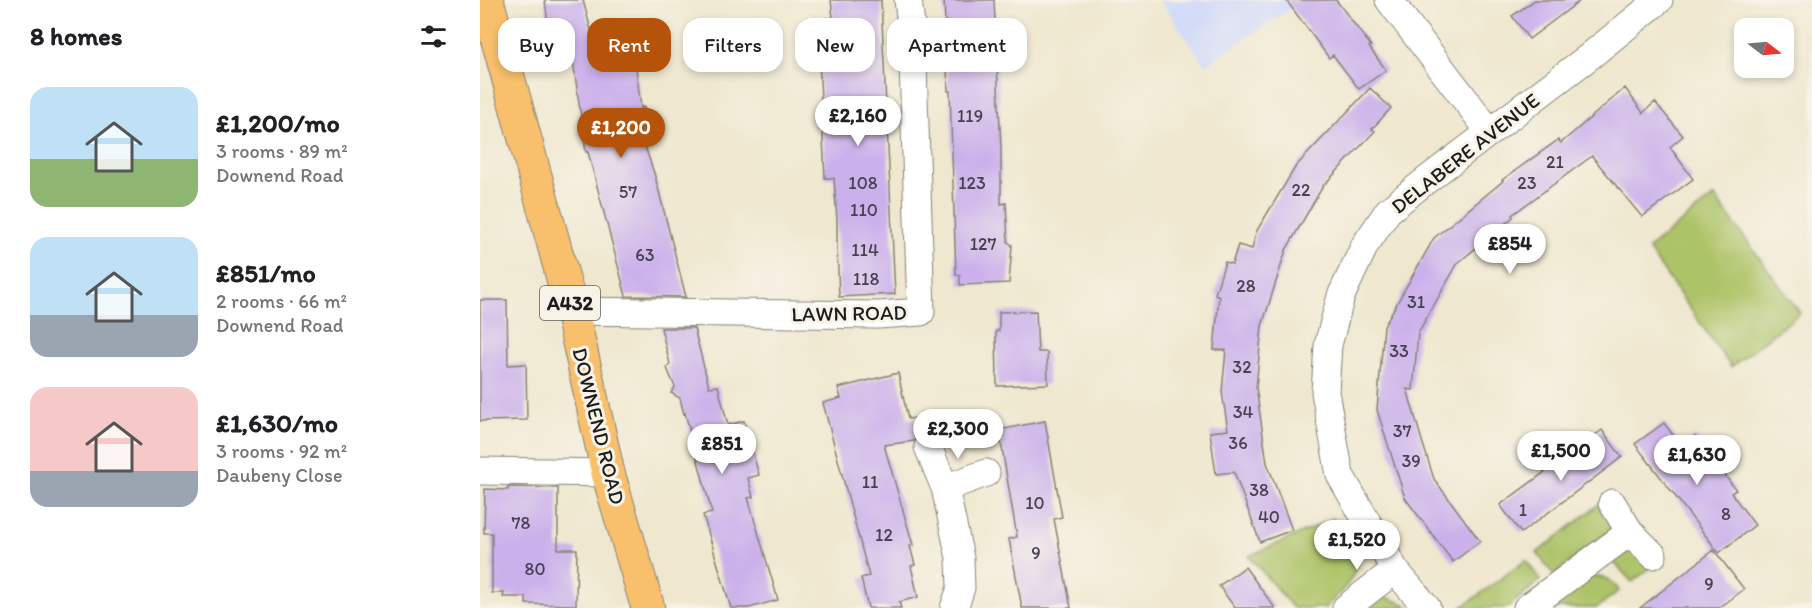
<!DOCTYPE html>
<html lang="en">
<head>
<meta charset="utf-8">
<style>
	:root { --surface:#fff; --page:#f2f2f2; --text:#202124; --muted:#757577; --accent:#b45309 }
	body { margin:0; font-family:Itim,sans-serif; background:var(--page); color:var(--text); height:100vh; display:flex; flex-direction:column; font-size:22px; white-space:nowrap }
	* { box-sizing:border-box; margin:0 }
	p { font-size:20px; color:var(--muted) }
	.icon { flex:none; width:33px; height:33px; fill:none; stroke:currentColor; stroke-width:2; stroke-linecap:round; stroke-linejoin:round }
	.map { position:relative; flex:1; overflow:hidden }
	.panel { display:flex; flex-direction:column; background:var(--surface); width:480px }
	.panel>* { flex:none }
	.banner { position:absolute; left:18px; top:18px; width:570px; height:54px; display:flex; gap:12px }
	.needle { width:39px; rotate:106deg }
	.buttons { position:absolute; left:1254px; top:18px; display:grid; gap:12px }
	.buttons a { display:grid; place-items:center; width:60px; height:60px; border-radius:12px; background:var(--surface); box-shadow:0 3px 9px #0003; font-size:30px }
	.price { position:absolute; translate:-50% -51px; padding:0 14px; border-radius:21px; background:#fff; color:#222; font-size:20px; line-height:39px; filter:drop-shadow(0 2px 3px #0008) }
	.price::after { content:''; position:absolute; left:50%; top:36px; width:18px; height:14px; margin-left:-9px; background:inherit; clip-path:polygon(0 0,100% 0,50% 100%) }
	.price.active { background:var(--accent); color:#fff }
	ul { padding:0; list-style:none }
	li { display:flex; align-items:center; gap:18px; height:150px; padding:0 30px }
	li span { display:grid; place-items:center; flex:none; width:168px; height:120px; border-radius:18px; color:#555 }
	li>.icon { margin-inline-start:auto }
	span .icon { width:72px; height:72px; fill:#fffc; stroke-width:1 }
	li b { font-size:26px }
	h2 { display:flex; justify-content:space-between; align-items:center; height:72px; padding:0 30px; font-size:26px }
	.tag { padding:0 21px; border-radius:18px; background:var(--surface); box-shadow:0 3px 9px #0003; font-size:21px; line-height:54px }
	.tag.active { background:var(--accent); color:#fff }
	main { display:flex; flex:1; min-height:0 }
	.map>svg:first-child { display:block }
	.built { fill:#d1d9f9 }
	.green { fill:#adc367; stroke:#647042; stroke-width:1.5 }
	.building { fill:#cbb1eb }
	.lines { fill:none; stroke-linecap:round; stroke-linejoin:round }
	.minor-casing { stroke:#868275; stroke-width:29 }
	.primary-casing { stroke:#868275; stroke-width:35 }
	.minor { stroke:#fff; stroke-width:27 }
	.primary { stroke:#f8bf6c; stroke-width:33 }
	.labels { text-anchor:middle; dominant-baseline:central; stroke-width:6; stroke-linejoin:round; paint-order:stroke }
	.number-label { font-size:18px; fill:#484150 }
	.shield { fill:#f7f3e8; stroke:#5e5c59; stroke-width:1.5 }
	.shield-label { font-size:20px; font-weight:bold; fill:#1c1c1c }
	.street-label { font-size:21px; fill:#1c1c1c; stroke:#f7f3e8 }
</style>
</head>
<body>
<main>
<section class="panel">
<h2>8 homes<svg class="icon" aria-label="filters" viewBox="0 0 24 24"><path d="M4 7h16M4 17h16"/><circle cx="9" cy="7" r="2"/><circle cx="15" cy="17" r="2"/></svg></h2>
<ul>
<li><span style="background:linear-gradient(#bfe0f5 60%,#8fb573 0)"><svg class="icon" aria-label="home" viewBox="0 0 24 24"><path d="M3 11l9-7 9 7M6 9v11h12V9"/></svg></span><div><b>£1,200/mo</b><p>3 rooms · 89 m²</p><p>Downend Road</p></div></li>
<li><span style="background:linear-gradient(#bfe0f5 65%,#9aa5b1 0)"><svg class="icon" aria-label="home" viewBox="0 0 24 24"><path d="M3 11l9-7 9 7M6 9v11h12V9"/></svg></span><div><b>£851/mo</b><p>2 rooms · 66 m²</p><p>Downend Road</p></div></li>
<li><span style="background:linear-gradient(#f6c9c9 70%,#9aa5b1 0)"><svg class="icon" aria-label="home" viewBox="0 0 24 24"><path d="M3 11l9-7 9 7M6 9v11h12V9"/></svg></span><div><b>£1,630/mo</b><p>3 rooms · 92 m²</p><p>Daubeny Close</p></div></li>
</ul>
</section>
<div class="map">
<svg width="1332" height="608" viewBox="0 0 1332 608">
	<rect width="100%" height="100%" fill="#f7f3e8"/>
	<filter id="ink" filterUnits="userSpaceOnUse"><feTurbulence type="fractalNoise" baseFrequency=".0167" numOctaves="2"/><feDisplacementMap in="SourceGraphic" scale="12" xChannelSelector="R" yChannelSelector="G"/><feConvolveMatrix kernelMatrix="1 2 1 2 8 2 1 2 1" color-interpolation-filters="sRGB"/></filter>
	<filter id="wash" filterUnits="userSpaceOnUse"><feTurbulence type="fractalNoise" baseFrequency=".008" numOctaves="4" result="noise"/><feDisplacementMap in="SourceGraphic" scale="24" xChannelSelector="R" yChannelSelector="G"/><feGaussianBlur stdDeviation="1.35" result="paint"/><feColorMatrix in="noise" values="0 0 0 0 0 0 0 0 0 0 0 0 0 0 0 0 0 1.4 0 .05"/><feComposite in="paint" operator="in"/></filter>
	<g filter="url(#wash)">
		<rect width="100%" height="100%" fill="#efe7ce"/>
		<!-- built -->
		<path class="built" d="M680 0H824L725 65Z"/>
		<!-- green -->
		<path class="green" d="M1234 196 1320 313 1251 367 1168 249Z
			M1122 502 1133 527 1074 575 1057 553Z
			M853 519C883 568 886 566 845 608H813L769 556Z
			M1149 552 1159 553 1174 565 1152 582 1131 559 1138 554Z
			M1046 560 1060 580 1027 608H981Z
			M1108 577C1122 576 1132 578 1139 591L1116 608H1067Z
			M908 598 922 603 930 608H877L894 599Z"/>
		<g id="blocks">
			<!-- building -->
			<path class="building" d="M65 0H103L118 57 154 51 161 108 164 107 168 131 160 132 175 176 206 297 146 296 108 152H106L88 25H68Z
				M351 0H401L415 294 359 297 357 244V220L354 178H345L339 60H342V47H349L347 18H353Z
				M464 0H514L521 149V204L526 203 528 242 532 245 529 283 480 285V275H476L470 91H468Z
				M806 0H856L891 46 889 47 906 70 879 89 853 55 849 58Z
				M1055 0H1101L1049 39 1032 16Z
				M890 88 911 108 892 129 895 131 843 186 806 250 782 326 776 387 787 463 812 530 780 542 754 472 736 474 730 432 748 430 742 392 746 350H734L739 296 735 294 745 262 752 264 758 245 772 249 776 232 816 166Z
				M1145 88 1163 113 1175 102 1203 136 1190 147 1213 179 1162 217 1112 156 1032 215 1033 217 978 263 938 333 933 390 927 389 942 441 954 479 1000 541 973 562 925 498 897 410 904 326 954 238 1023 181 1022 180 1078 140 1081 143Z
				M0 300H27L28 365 46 364 47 420 0 421Z
				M556 311 558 352H567L568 384 517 386 516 331H519V312Z
				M181 328H214L229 387 238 386 248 425 264 421 279 475 268 478 273 497 268 498 298 600 269 608H251L223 515 232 513 205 413 204 414 200 398 191 393 195 387 187 368 190 364Z
				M418 373 428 419 467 414 470 437 460 438 457 434 449 431 441 433 436 437 434 441 404 445 433 545 430 546 435 565 431 566 438 597 419 602 421 608H388L381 578 389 576 343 403 361 398 358 388Z
				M565 421 582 517 574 519 591 608H542L529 539 537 537 519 430Z
				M1184 423 1202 447 1215 436 1256 490 1251 493 1275 525 1239 553 1155 444Z
				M1122 430 1142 457 1041 533 1020 505Z
				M28 487 78 488V549H97L96 605 46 604V597H23L24 593H12V533H4L5 489 28 490Z
				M1234 550 1264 589 1239 608H1160Z
				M765 567 795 608H755L739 586Z"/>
		</g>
	</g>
	<g filter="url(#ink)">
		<use href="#blocks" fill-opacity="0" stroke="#868275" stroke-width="1.5"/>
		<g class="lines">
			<!-- minor casing -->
			<g class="minor-casing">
				<path id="minor" d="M909 0 1010 132
					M92 311 398 315 441 312 432 33 428 0
					M448 447 465 488 480 558 481 588 474 608
					M0 471 128 473
					M465 488 506 473
					M1150 532 1173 555
					M866 608 915 570
					M947 608 915 570 860 475 845 392 848 345 861 296 885 245 908 211 944 182 1110 56 1179 0
					M1047 608 1150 532 1132 503"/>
			</g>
			<!-- primary casing -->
			<g class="primary-casing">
				<path id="primary" d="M7 0 92 311 128 473 168 608"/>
			</g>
			<!-- minor -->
			<use href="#minor" class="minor"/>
			<!-- primary -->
			<use href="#primary" class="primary"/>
		</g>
	</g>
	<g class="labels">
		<!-- number labels -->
		<g class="number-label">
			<text x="490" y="116">119</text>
			<text x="1075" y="162">21</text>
			<text x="383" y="183">108</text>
			<text x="492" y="183">123</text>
			<text x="1047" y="183">23</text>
			<text x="821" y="190">22</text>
			<text x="148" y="192">57</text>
			<text x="384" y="210">110</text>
			<text x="503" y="244">127</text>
			<text x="385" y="250">114</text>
			<text x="165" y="255">63</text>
			<text x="386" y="279">118</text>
			<text x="766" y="286">28</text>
			<text x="936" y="302">31</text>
			<text x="919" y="351">33</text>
			<text x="762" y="367">32</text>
			<text x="763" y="412">34</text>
			<text x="922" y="431">37</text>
			<text x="758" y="443">36</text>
			<text x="931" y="461">39</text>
			<text x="390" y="482">11</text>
			<text x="779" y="490">38</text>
			<text x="555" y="503">10</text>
			<text x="1043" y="510">1</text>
			<text x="1246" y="514">8</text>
			<text x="789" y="517">40</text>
			<text x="41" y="523">78</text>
			<text x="404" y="535">12</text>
			<text x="556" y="553">9</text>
			<text x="55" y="569">80</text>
			<text x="1229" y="584">9</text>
		</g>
		<!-- shield labels -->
		<rect class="shield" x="60" y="286" width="60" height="34" rx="4.5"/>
		<g class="shield-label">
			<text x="90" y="303">A432</text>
		</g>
		<!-- street labels -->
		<g class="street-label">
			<text transform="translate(985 153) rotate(-38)">DELABERE AVENUE</text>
			<text transform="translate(369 313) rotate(-1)">LAWN ROAD</text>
			<text transform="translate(119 426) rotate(76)">DOWNEND ROAD</text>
		</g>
	</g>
</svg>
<div class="buttons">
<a><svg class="needle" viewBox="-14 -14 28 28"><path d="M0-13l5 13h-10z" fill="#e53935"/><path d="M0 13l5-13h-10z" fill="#757577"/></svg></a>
</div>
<b class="price" style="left:378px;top:147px">£2,160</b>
<b class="price active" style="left:141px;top:159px">£1,200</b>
<b class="price" style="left:1030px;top:275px">£854</b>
<b class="price" style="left:478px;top:460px">£2,300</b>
<b class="price" style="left:242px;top:475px">£851</b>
<b class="price" style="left:1081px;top:482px">£1,500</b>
<b class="price" style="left:1217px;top:486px">£1,630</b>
<b class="price" style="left:877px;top:571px">£1,520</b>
<div class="banner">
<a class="tag">Buy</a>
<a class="tag active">Rent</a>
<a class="tag">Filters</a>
<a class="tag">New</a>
<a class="tag">Apartment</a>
</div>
</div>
</main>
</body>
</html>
